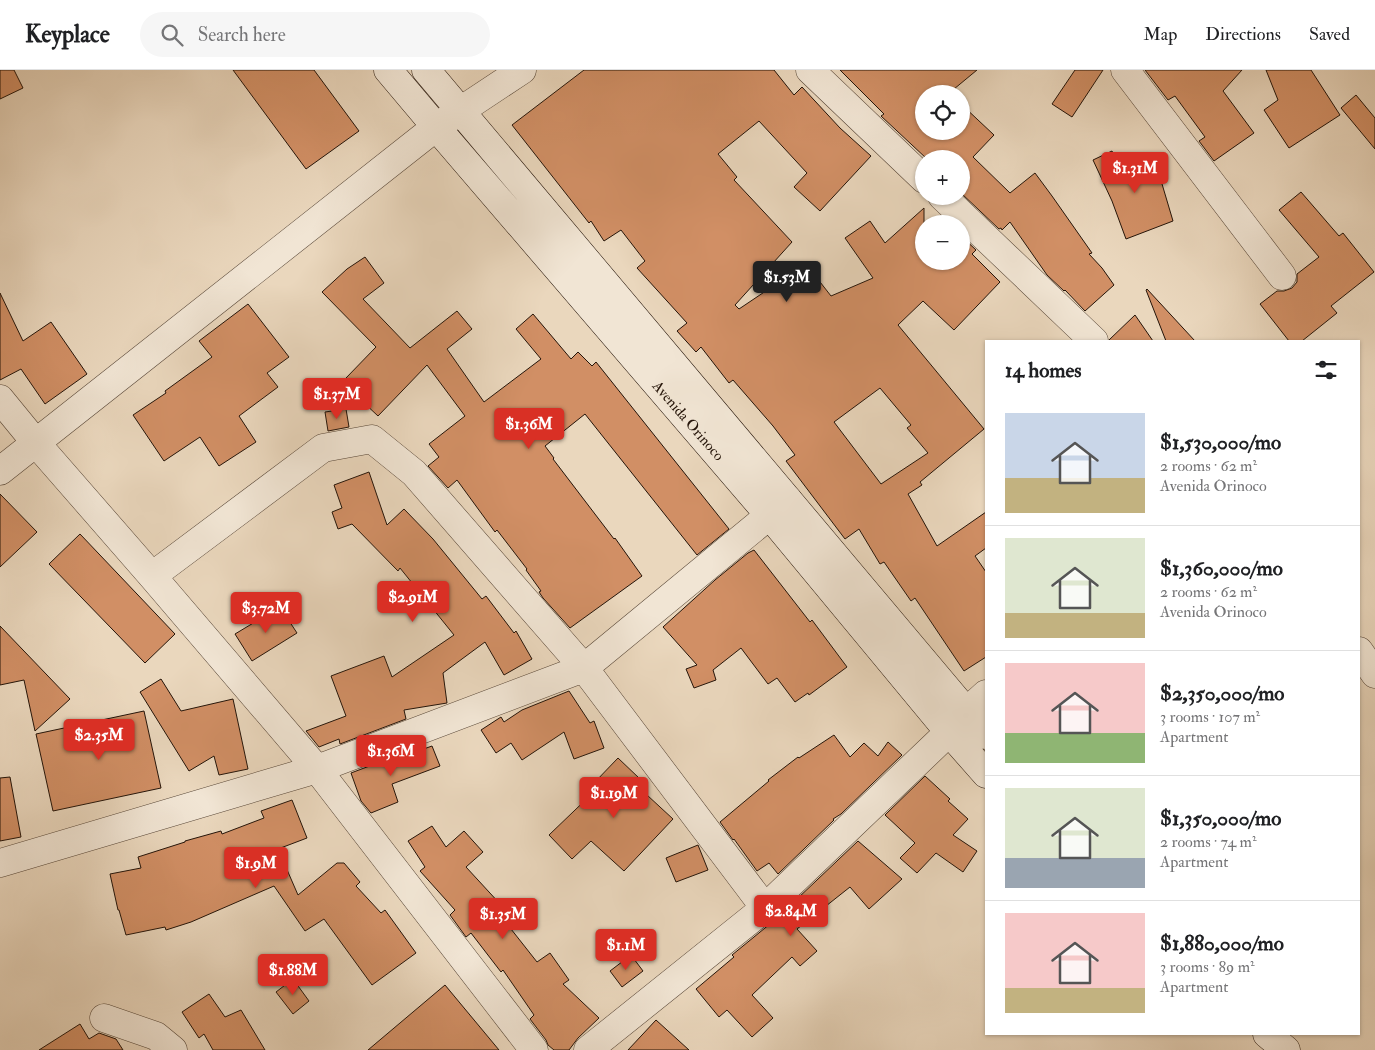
<!DOCTYPE html>
<html lang="en">
<head>
<meta charset="utf-8">
<style>
	:root { --surface:#fff; --page:#f6f6f6; --text:#202124; --muted:#757577; --line:#e0e0e0; --accent:#d93025 }
	body { margin:0; font-family:"IM FELL Double Pica",serif; background:var(--page); color:var(--text); height:100vh; display:flex; flex-direction:column; font-size:19px; white-space:nowrap }
	* { box-sizing:border-box; margin:0 }
	p { font-size:16px; color:var(--muted) }
	.icon { flex:none; width:28px; height:28px; fill:none; stroke:currentColor; stroke-width:2; stroke-linecap:round; stroke-linejoin:round }
	.map { position:relative; flex:1; overflow:hidden }
	.drawer { position:absolute; left:985px; top:270px; width:375px; height:695px; display:flex; flex-direction:column; background:var(--surface); border-radius:0px; box-shadow:0 1px 4px #0004 }
	.drawer>* { flex:none }
	.controls { position:absolute; left:915px; top:15px; display:grid; gap:10px }
	.controls a { display:grid; place-items:center; width:55px; height:55px; border-radius:50%; background:var(--surface); box-shadow:0 1px 4px #0004; font-size:25px }
	.price { position:absolute; translate:-50% -42px; padding:0 11px; border-radius:5px; background:var(--accent); color:#fff; font-size:16px; line-height:32px; filter:drop-shadow(0 1px 2px #0008) }
	.price::after { content:''; position:absolute; left:50%; top:30px; width:15px; height:11px; margin-left:-8px; background:inherit; clip-path:polygon(0 0,100% 0,50% 100%) }
	.price.selected { background:#222; color:#fff }
	ul { padding:0; list-style:none }
	li { display:flex; align-items:center; gap:15px; height:125px; padding:0 20px }
	li+li { border-top:1px solid var(--line) }
	li span { display:grid; place-items:center; flex:none; width:140px; height:100px; border-radius:0px; color:#555 }
	li>.icon { margin-inline-start:auto }
	span .icon { width:60px; height:60px; fill:#fffc; stroke-width:1 }
	li b { font-size:21px }
	h2 { display:flex; justify-content:space-between; align-items:center; height:60px; padding:0 20px; font-size:21px }
	header { display:flex; align-items:center; gap:30px; box-sizing:border-box; height:70px; padding:0 25px; background:var(--surface); border-bottom:1px solid var(--line) }
	header strong { font-size:24px }
	nav { display:flex; gap:28px; margin-inline-start:auto; font-size:18px }
	.search { width:350px; height:45px; background:var(--page); display:flex; align-items:center; gap:12px; box-sizing:border-box; padding:0 18px; border-radius:28px; color:var(--muted); font-size:19px }
	.map>svg:first-child { display:block }
	.building { fill:#d18f65; stroke:#241409; fill-rule:evenodd }
	.lines { fill:none; stroke-linecap:round; stroke-linejoin:round }
	.street-casing { stroke:#564536; stroke-width:29 }
	.secondary-casing { stroke:#241409; stroke-width:29 }
	.street { stroke:#f1e5d4; stroke-width:28 }
	.secondary { stroke:#f1e5d4; stroke-width:28 }
	.labels { text-anchor:middle; dominant-baseline:central; stroke-width:4.5; stroke-linejoin:round; paint-order:stroke }
	.street-label { font-size:15px; fill:#241409; stroke:#f1e5d4 }
</style>
</head>
<body>
<header>
<strong>Keyplace</strong>
<div class="search"><svg class="icon" aria-label="search" viewBox="0 0 24 24"><circle cx="10" cy="10" r="6"/><path d="M15 15l6 6"/></svg>Search here</div>
<nav><a>Map</a><a>Directions</a><a>Saved</a></nav>
</header>
<div class="map">
<svg width="1375" height="980" viewBox="0 0 1375 980">
	<rect width="100%" height="100%" fill="#ead7bd"/>
	<filter id="stains"><feTurbulence type="fractalNoise" baseFrequency=".004" numOctaves="4"/><feColorMatrix values="0 0 0 0 .2 0 0 0 0 .09 0 0 0 0 .02 0 0 0 .5 -.17"/></filter>
	<radialGradient id="worn" r=".72"><stop offset=".6" stop-color="#630" stop-opacity="0"/><stop offset="1" stop-color="#630" stop-opacity=".3"/></radialGradient>
	<!-- building -->
	<path class="building" d="M0 0H14L23 18 0 29Z
		M233 0H314L359 61 306 99Z
		M584 0H774L794 25 802 17 840 58 871 86 820 141 794 117 807 103 759 51 718 84 737 107 734 110 792 172 735 235 739 239 806 194 831 226 873 208 845 168 870 151 885 173 924 138V191H961V166L976 180 972 184 1000 212 954 260 923 231 898 255 984 359 920 412 922 415 908 424 937 476 986 442V478L975 486 986 502V587L964 601 915 528 911 531 884 492 880 494 859 459 845 469 786 391 795 385 773 356 733 310 729 313 701 277 696 282 677 261 687 253 637 198 645 191 621 160 604 171 591 151 589 153 512 55ZM880 318 911 355 907 358 928 383 881 414 834 352Z
		M840 0H977L948 24H924V61H961V34L994 65 973 87 1010 123 1035 103 1052 126 1092 183 1089 184 1102 198 1114 215 1085 241 1065 220 1064 221 1047 205 1010 152 1002 160 1001 158 999 159 961 123V89H927L881 46 884 44Z
		M1075 0H1103L1072 47 1052 34Z
		M1145 0H1242L1223 21 1254 63 1214 91 1199 71 1205 67 1175 26 1168 30Z
		M1266 0H1311L1340 45 1289 78 1264 40 1278 30Z
		M1356 25 1375 48V79L1341 38Z
		M1112 81 1119 97 1154 87 1173 151 1126 169 1112 131 1093 90Z
		M1301 122 1339 166 1343 163 1374 202 1331 236 1337 243 1302 271H1289L1260 234 1277 221H1284L1292 218 1297 212V204L1319 187 1279 140Z
		M365 187 384 213 363 229 410 278 457 241 472 259 447 279 484 332 541 289 516 259 533 244 571 289 578 282 592 296 596 292 729 459 697 485 585 344 545 376 554 388 553 389 614 469 615 468 642 506 570 558 543 528 539 522 541 521 526 500 527 499 497 460 495 462 457 410 448 418 428 396 439 387 429 374 465 346 427 295 378 346 346 316V308L376 277 322 222 347 199Z
		M1147 219 1195 271H1166L1146 220Z
		M0 223 23 271 51 252 87 304 45 334 21 299 0 310Z
		M248 234 289 287 267 303 278 317 239 346 256 372 219 396 200 367 164 391 133 345 166 323 165 321 212 287 199 271Z
		M1135 245 1153 271H1109V270Z
		M346 339 349 357 328 361 325 342Z
		M369 402 387 455 404 439 433 469 482 529 486 526 514 563 516 561 532 589 504 605 485 572 443 603 447 633 404 640 406 649 340 674 339 669 319 677 306 661 346 646 331 606 384 586 392 607 454 565 400 498 398 501 352 454 338 459 332 442 342 438 334 415Z
		M0 424 37 462 0 497Z
		M80 464 175 564 145 593 49 494Z
		M754 480 810 552 812 550 847 597 809 625 808 623 795 632 777 608 768 614 741 578 713 600 716 610 694 618 686 599 697 595 663 557 715 510 748 483Z
		M280 537 297 563 252 591 235 564Z
		M0 556 70 629 35 661 24 610 0 615Z
		M161 609 181 641 233 629 248 699 219 705 214 686 189 701 140 622Z
		M569 621 590 653 594 651 604 678 574 689 564 662 522 690 511 673 496 683 481 660 501 647 504 652 522 640Z
		M144 641 161 718 53 741 36 664Z
		M834 665 850 687 864 673 878 686 888 672 902 685 841 744 833 749 834 750 778 804 769 793 757 801 734 769 733 770 720 752 769 711 768 710 798 687 799 688Z
		M432 676 440 696 392 714 398 732 371 743 361 731 351 703 417 678 418 681Z
		M618 688 639 708 634 713 673 749 624 801 591 771 572 789 549 765 599 717 594 713Z
		M925 706 950 729 948 731 968 749 953 765 977 781 963 802 936 783 917 803 900 788 915 773 885 745Z
		M10 707 21 767 0 771V708Z
		M292 730 307 768 278 779 298 825 337 793H344L360 812 356 816 381 843 385 840 416 883 372 915 324 849 305 861 274 816 191 852 166 860 165 857 126 865 119 840H118L110 804 141 798 138 787 185 772V771L221 761 222 764 264 748 261 741Z
		M432 756 446 777 464 761 483 782 466 797 501 835 496 840 537 892 550 883 569 910 563 914 599 948 578 968 569 980H554L548 975 546 970 530 949 534 945 503 900 501 902 471 863 466 867 450 845 455 840 420 801 425 797 408 771Z
		M858 771 902 809 869 839 850 817 797 859 817 881 800 896 792 887 752 925 773 948 752 967 727 940 719 947 696 919 734 887 732 885 776 849Z
		M698 775 708 800 676 812 666 788Z
		M631 885 643 901 622 917 610 901Z
		M293 909 309 931 293 944 276 922Z
		M445 915 499 980H368Z
		M209 924 225 947 241 940 265 980H213L204 964 199 968 182 942Z
		M656 950 689 980H628Z
		M80 954 89 969 99 963 116 969 123 980H39Z"/>
	<g class="lines">
		<!-- street casing -->
		<g class="street-casing">
			<path id="street" d="M810 0 924 109
				M1125 0 1282 206
				M942 126 1094 271
				M0 329 36 373 152 506 317 699 534 980
				M0 401 436 57 522 0
				M152 506 323 378 372 369 414 403 584 598 765 838
				M1359 581 1375 604
				M0 793 317 699 584 598 788 430
				M104 948 156 966 173 980
				M588 980 765 838 949 662 966 642 986 624"/>
		</g>
		<!-- secondary casing -->
		<g class="secondary-casing">
			<path id="secondary" d="M388 0 436 57 770 446 949 662 986 704
				M426 0 986 665
				M1267 964 1286 980"/>
		</g>
		<!-- street -->
		<use href="#street" class="street"/>
		<!-- secondary -->
		<use href="#secondary" class="secondary"/>
	</g>
	<g class="labels">
		<!-- street labels -->
		<g class="street-label">
			<text transform="translate(688 351) rotate(49)">Avenida Orinoco</text>
		</g>
	</g>
	<rect width="100%" height="100%" filter="url(#stains)"/>
	<rect width="100%" height="100%" fill="url(#worn)"/>
</svg>
<div class="controls">
<a><svg class="icon" aria-label="locate" viewBox="0 0 24 24"><circle cx="12" cy="12" r="6"/><path d="M12 2v4M12 18v4M2 12h4M18 12h4"/></svg></a>
<a>+</a>
<a>−</a>
</div>
<b class="price" style="left:1135px;top:124px">$1.31M</b>
<b class="price selected" style="left:787px;top:233px">$1.53M</b>
<b class="price" style="left:337px;top:350px">$1.37M</b>
<b class="price" style="left:529px;top:380px">$1.36M</b>
<b class="price" style="left:413px;top:553px">$2.91M</b>
<b class="price" style="left:266px;top:564px">$3.72M</b>
<b class="price" style="left:99px;top:691px">$2.35M</b>
<b class="price" style="left:391px;top:707px">$1.36M</b>
<b class="price" style="left:614px;top:749px">$1.19M</b>
<b class="price" style="left:256px;top:819px">$1.9M</b>
<b class="price" style="left:791px;top:867px">$2.84M</b>
<b class="price" style="left:503px;top:870px">$1.35M</b>
<b class="price" style="left:626px;top:901px">$1.1M</b>
<b class="price" style="left:293px;top:926px">$1.88M</b>
<section class="drawer">
<h2>14 homes<svg class="icon" aria-label="filters" viewBox="0 0 24 24"><path d="M4 7h16M4 17h16"/><circle cx="9" cy="7" r="2"/><circle cx="15" cy="17" r="2"/></svg></h2>
<ul>
<li><span style="background:linear-gradient(#c9d6e8 65%,#c2b280 0)"><svg class="icon" aria-label="home" viewBox="0 0 24 24"><path d="M3 11l9-7 9 7M6 9v11h12V9"/></svg></span><div><b>$1,530,000/mo</b><p>2 rooms · 62 m²</p><p>Avenida Orinoco</p></div></li>
<li><span style="background:linear-gradient(#dfe7d0 75%,#c2b280 0)"><svg class="icon" aria-label="home" viewBox="0 0 24 24"><path d="M3 11l9-7 9 7M6 9v11h12V9"/></svg></span><div><b>$1,360,000/mo</b><p>2 rooms · 62 m²</p><p>Avenida Orinoco</p></div></li>
<li><span style="background:linear-gradient(#f6c9c9 70%,#8fb573 0)"><svg class="icon" aria-label="home" viewBox="0 0 24 24"><path d="M3 11l9-7 9 7M6 9v11h12V9"/></svg></span><div><b>$2,350,000/mo</b><p>3 rooms · 107 m²</p><p>Apartment</p></div></li>
<li><span style="background:linear-gradient(#dfe7d0 70%,#9aa5b1 0)"><svg class="icon" aria-label="home" viewBox="0 0 24 24"><path d="M3 11l9-7 9 7M6 9v11h12V9"/></svg></span><div><b>$1,350,000/mo</b><p>2 rooms · 74 m²</p><p>Apartment</p></div></li>
<li><span style="background:linear-gradient(#f6c9c9 75%,#c2b280 0)"><svg class="icon" aria-label="home" viewBox="0 0 24 24"><path d="M3 11l9-7 9 7M6 9v11h12V9"/></svg></span><div><b>$1,880,000/mo</b><p>3 rooms · 89 m²</p><p>Apartment</p></div></li>
</ul>
</section>
</div>
</body>
</html>
